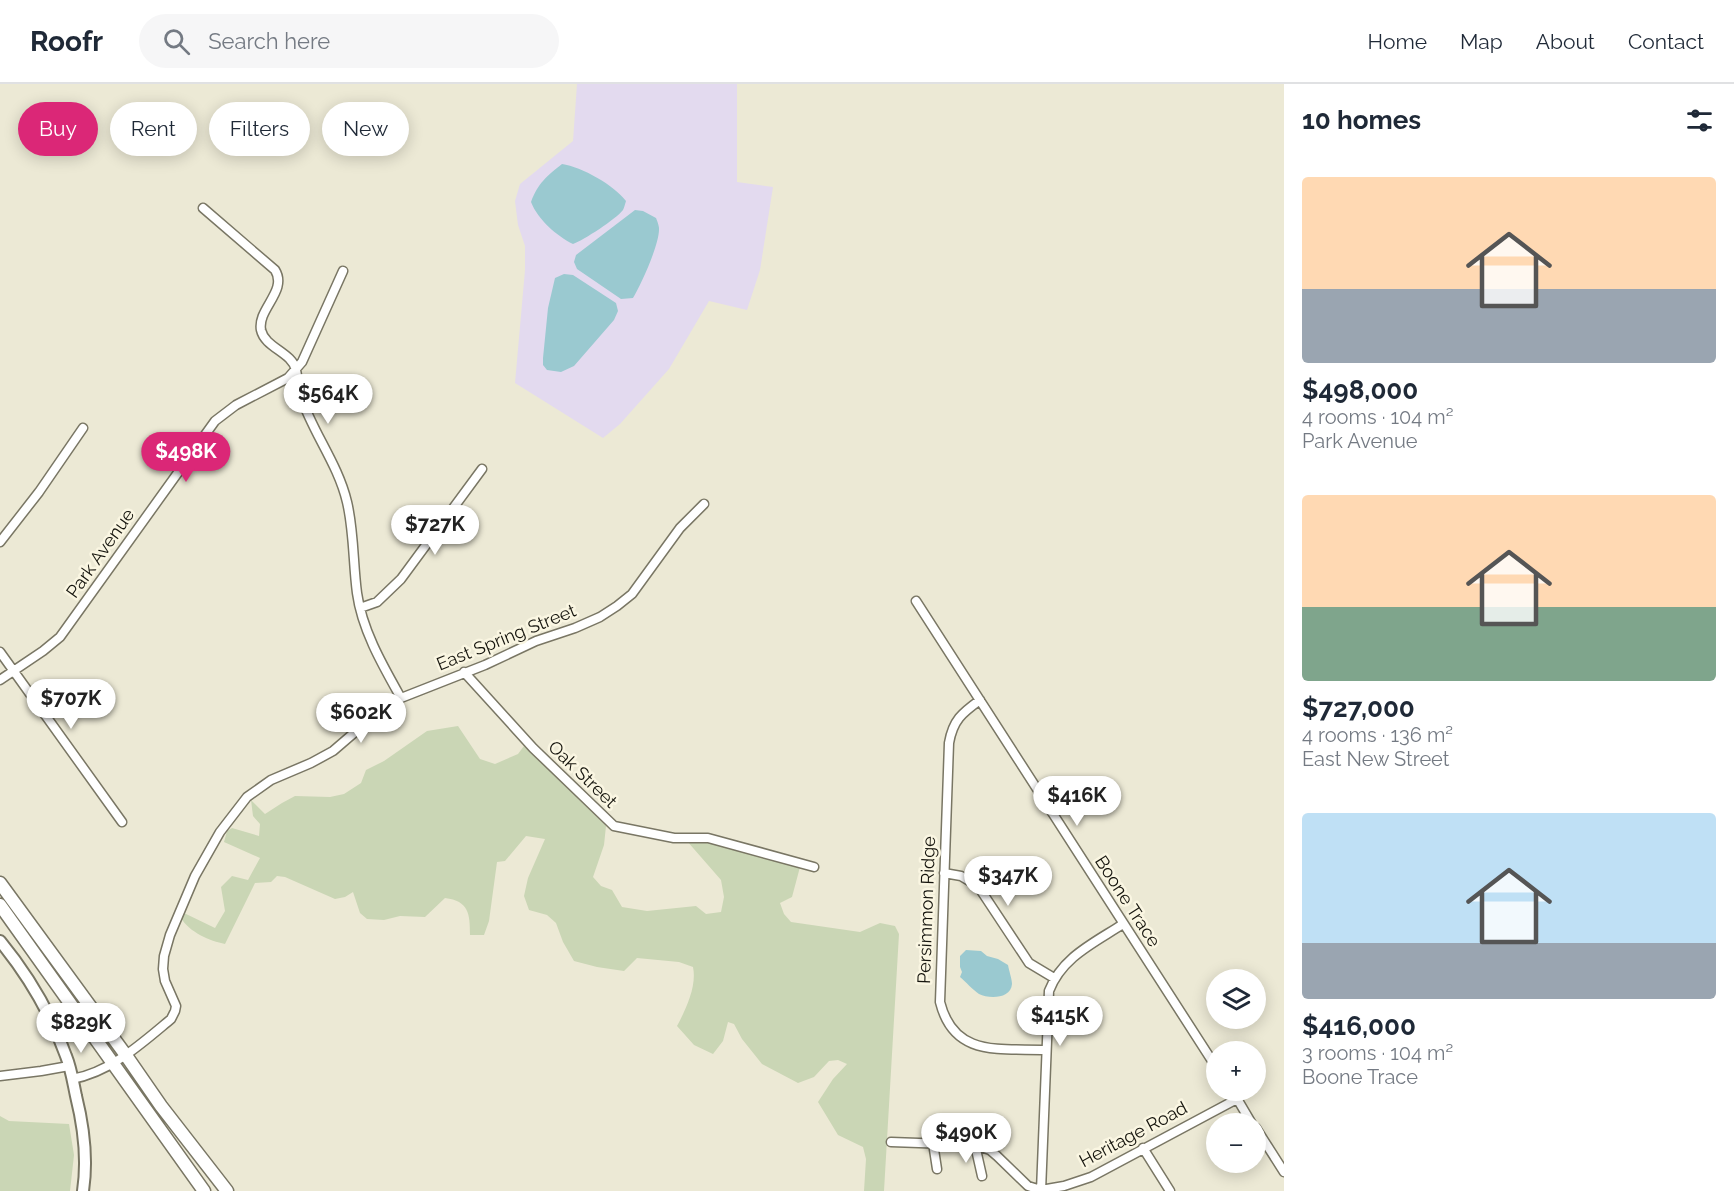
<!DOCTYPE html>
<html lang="en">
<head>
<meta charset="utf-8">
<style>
	:root { --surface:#fff; --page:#f6f6f7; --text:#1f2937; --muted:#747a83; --line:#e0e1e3; --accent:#db2777 }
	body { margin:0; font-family:Raleway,sans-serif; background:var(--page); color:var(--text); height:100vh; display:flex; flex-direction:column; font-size:22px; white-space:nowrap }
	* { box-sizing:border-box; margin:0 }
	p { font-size:20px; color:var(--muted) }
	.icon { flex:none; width:33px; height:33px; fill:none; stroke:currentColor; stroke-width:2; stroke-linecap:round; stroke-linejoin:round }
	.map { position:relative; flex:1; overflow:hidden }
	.drawer { display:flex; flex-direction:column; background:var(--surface); width:450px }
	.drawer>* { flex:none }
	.banner { position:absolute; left:18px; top:18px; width:570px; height:54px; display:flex; gap:12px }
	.tools { position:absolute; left:1206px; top:885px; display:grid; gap:12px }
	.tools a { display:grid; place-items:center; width:60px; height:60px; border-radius:50%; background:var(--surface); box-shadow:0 3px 15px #0003; font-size:30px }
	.price { position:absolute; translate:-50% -51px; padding:0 14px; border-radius:21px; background:#fff; color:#222; font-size:20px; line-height:39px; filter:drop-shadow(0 2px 3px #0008) }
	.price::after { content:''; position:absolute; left:50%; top:36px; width:18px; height:14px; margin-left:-9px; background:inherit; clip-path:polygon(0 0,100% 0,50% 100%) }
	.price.current { background:var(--accent); color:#fff }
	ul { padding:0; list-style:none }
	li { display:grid; align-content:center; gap:12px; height:318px; padding:0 18px }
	li span { display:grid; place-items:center; height:186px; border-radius:6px; color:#555 }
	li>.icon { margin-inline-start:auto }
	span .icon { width:108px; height:108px; fill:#fffc; stroke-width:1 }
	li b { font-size:26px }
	h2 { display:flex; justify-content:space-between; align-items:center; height:72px; padding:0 18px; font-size:26px }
	.tag { padding:0 21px; border-radius:27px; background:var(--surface); box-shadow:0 3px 15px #0003; font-size:21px; line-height:54px }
	.tag.current { background:var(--accent); color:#fff }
	header { display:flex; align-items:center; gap:36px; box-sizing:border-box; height:84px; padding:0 30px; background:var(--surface); border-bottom:2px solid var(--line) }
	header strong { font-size:28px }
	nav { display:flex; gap:33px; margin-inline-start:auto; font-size:21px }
	.search { width:420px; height:54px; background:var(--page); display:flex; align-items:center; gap:15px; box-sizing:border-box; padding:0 21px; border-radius:33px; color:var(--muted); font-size:22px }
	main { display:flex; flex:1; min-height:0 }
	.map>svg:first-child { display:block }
	.industrial { fill:#e3daef }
	.green { fill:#cad6b5 }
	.water { fill:#9ac9d0 }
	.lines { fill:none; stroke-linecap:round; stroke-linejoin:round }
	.minor-casing { stroke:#797664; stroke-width:11 }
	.major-casing { stroke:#797664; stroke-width:14 }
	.highway-casing { stroke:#797664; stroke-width:15 }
	.minor { stroke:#fff; stroke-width:8 }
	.major { stroke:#fff; stroke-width:10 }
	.highway { stroke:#fff; stroke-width:12 }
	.labels { text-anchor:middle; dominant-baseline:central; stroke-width:5; stroke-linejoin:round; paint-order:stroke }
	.street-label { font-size:18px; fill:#15140d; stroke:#faf6e2 }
</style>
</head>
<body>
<header>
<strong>Roofr</strong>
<div class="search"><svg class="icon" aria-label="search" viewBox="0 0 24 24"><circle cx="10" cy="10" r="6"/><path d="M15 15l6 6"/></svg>Search here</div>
<nav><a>Home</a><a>Map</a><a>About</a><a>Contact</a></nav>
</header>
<main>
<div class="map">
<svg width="1284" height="1107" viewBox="0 0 1284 1107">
	<rect width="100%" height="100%" fill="#ece9d5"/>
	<!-- industrial -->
	<path class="industrial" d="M577 0H737V98L773 103 760 186 747 226 709 217 669 285 620 340 603 354 515 299 525 186V162L518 141 515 117 520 100 573 57Z"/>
	<!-- green -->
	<path class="green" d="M458 642 480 675 495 680 518 670 524 662 606 742 604 761 593 793 601 802 612 806 622 823 647 827 696 822 706 830 721 828 724 813 721 796 687 757H709L800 783 792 813 780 819 784 830 791 838 860 848 880 839 895 842 899 850 884 1107H864L866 1075 863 1063 838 1051 818 1018 833 995 847 980 838 976 829 977 814 993 798 999 762 980 742 955 734 940 728 938 723 957 713 970 694 961 677 942C686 925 697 902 693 883L679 878 637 874 624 887 597 883 574 877 563 858 556 839 547 831 529 826 524 812 528 794 545 755 526 752 505 777 497 778 489 837 484 851H470C470 830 469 817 445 814L425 833 400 832 384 836 367 835 360 829 353 808 345 813 335 815 285 793 277 792 271 798 255 799 225 860C210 857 189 848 181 834L184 829 215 844 225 827 221 803 232 792 248 796 260 774 224 758 227 747 232 744 259 752 260 740 253 732 251 716 265 730 282 719 295 712 330 713 344 710 361 699 366 686 384 677 427 647Z
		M0 1032 9 1037 69 1040 74 1071 70 1107H0Z"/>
	<!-- water -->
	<path class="water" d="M562 80C582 83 614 101 626 117 625 120 624 124 623 126 616 135 584 156 573 160 557 152 538 136 531 118 538 99 547 92 562 80Z
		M635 126 643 127 656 134C657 136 659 142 659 144 660 159 641 201 633 214L621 215 577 185 574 178 576 171Z
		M564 190 573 191 616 219 618 227 614 236 574 282 561 288 547 286 543 281V274L548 224 555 194Z
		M966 866 981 867 987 872 998 875 1008 881C1009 887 1012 895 1012 900 1011 915 989 915 979 910 973 906 966 898 960 893L962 888 960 883V872Z"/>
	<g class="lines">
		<!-- minor casing -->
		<g class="minor-casing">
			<path id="minor" d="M203 124 275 186C288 207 257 225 261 246 265 264 292 268 296 286 298 295 298 304 301 313 313 349 338 380 347 418 354 447 353 479 357 509 362 546 383 582 401 614
				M0 458 39 408 83 344
				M916 517 1216 983
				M360 524 377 518 401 495 482 385
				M0 568 122 738
				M464 588 533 664 614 742 674 754H708L814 783
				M0 596 43 567 60 553 215 337 236 321 288 294 302 278 343 187
				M980 616C962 629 953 636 949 659L940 918C954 974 1000 964 1046 966
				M944 789 961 792 978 802 1029 879 1054 894
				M0 992 41 987 69 982
				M72 995C111 988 142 959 171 935L175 927 176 922 165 897 163 885 164 872 170 851 195 792 220 748 247 713 271 696 311 679 333 667 383 624 401 614 485 581 536 557 575 544 600 533 617 522 632 510 680 444 704 420
				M1232 1006 1252 1040
				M1256 1044 1284 1088
				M891 1058 975 1061 990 1066 997 1072 1028 1102 1041 1106 1064 1102 1091 1093 1237 1015
				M933 1059 937 1085
				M975 1061 982 1092
				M1143 1064 1170 1107
				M1041 1107 1049 907C1062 873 1094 859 1123 840"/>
		</g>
		<!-- major casing -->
		<g class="major-casing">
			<path id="major" d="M0 857C28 891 51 930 66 972 71 984 73 998 76 1012 84 1044 88 1074 83 1107"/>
		</g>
		<!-- highway casing -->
		<g class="highway-casing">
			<path id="highway" d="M0 799 125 970 161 1022 227 1107
				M0 821 204 1107"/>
		</g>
		<!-- minor -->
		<use href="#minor" class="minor"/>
		<!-- major -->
		<use href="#major" class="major"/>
		<!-- highway -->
		<use href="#highway" class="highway"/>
	</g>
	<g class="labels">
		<!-- street labels -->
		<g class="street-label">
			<text transform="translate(100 469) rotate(-55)">Park Avenue</text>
			<text transform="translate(506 553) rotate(-22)">East Spring Street</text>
			<text transform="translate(583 690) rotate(44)">Oak Street</text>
			<text transform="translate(1128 817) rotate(57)">Boone Trace</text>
			<text transform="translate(926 826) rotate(-88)">Persimmon Ridge</text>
			<text transform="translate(1133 1050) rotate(-28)">Heritage Road</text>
		</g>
	</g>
</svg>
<div class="tools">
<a><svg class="icon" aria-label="layers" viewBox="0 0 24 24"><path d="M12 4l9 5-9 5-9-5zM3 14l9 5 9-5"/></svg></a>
<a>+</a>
<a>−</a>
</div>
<b class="price" style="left:328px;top:341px">$564K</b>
<b class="price current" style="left:186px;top:399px">$498K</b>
<b class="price" style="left:435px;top:472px">$727K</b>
<b class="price" style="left:71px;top:646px">$707K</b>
<b class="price" style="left:361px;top:660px">$602K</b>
<b class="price" style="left:1077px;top:743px">$416K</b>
<b class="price" style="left:1008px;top:823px">$347K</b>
<b class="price" style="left:1060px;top:963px">$415K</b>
<b class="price" style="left:81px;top:970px">$829K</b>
<b class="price" style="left:966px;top:1080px">$490K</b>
<div class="banner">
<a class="tag current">Buy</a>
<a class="tag">Rent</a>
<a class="tag">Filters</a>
<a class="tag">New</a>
</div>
</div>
<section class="drawer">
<h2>10 homes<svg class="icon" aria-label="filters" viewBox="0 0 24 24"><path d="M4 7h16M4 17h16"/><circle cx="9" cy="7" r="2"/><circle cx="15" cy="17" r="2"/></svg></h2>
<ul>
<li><span style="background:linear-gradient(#ffd9b3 60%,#9aa5b1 0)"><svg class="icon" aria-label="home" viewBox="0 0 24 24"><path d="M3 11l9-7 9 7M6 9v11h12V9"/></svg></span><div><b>$498,000</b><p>4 rooms · 104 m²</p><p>Park Avenue</p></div></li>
<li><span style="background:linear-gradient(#ffd9b3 60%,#7fa58c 0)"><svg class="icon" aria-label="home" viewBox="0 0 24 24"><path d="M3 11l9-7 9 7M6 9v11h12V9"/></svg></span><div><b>$727,000</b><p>4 rooms · 136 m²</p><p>East New Street</p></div></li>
<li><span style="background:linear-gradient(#bfe0f5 70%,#9aa5b1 0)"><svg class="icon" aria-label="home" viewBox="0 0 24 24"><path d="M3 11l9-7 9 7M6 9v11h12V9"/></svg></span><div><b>$416,000</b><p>3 rooms · 104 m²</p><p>Boone Trace</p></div></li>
</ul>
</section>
</main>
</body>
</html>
